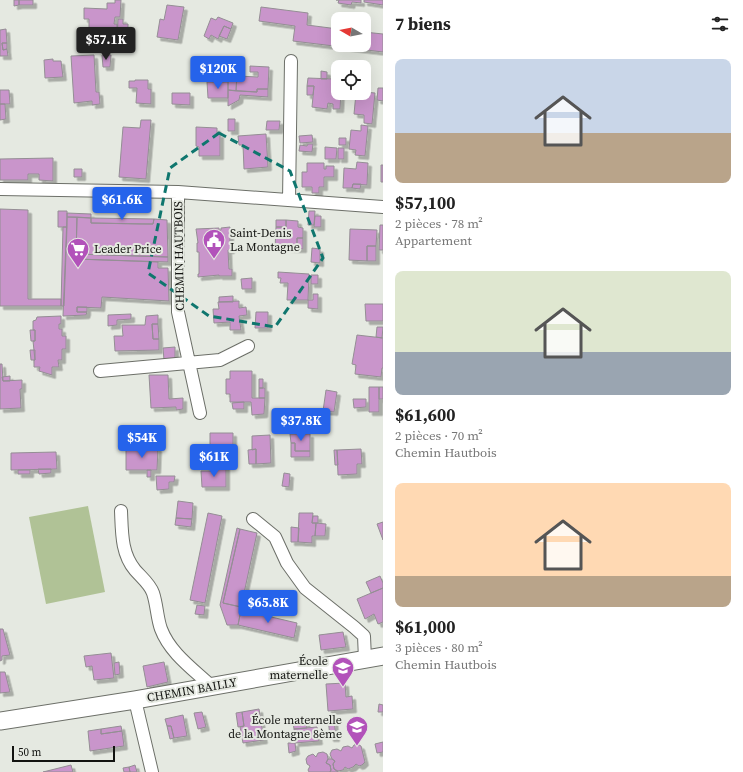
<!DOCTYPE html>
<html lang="fr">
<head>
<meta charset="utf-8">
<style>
	:root { --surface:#fff; --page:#f2f2f2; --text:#222; --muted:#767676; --accent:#2563eb }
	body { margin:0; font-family:"Source Serif 4",serif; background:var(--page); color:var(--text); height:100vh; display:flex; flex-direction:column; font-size:15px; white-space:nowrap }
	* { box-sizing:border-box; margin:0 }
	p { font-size:13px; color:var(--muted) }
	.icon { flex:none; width:22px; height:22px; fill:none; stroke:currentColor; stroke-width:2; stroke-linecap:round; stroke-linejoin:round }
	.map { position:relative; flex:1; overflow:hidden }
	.side { display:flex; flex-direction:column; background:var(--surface); width:360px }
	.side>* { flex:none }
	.needle { width:26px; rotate:279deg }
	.controls { position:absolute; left:331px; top:12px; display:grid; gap:8px }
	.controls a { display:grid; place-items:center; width:40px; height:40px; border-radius:8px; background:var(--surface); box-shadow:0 4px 16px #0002; font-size:20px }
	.scale { position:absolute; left:12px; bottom:10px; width:103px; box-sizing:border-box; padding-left:4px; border:2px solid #121310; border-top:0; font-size:11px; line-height:14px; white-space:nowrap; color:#121310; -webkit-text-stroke:3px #e5e9e1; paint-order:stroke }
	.price { position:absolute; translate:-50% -34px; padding:0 9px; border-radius:4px; background:var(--accent); color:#fff; font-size:13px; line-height:26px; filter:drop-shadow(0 1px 2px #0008) }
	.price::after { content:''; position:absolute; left:50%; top:24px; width:12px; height:9px; margin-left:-6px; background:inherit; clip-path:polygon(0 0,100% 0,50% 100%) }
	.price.on { background:#222; color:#fff }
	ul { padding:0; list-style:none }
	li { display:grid; align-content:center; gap:8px; height:212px; padding:0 12px }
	li span { display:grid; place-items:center; height:124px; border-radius:8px; color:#555 }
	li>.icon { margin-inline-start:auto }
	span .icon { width:72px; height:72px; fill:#fffc; stroke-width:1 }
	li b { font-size:17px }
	h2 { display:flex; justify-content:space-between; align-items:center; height:48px; padding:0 12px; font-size:17px }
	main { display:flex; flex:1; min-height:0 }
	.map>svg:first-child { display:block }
	.green { fill:#b0c296 }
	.building { fill:#c995cb; stroke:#948e94; filter:url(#shadow) }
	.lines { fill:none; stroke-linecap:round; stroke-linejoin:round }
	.street-casing { stroke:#6c6f68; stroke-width:14 }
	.secondary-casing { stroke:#6c6f68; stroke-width:19 }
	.street { stroke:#fff; stroke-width:12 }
	.secondary { stroke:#fff; stroke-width:17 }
	.marked { fill:none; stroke:#0f766e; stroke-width:3; stroke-dasharray:8 5; stroke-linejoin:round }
	.labels { text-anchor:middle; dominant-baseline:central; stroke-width:4; stroke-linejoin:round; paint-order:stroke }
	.poi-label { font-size:12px; fill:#121310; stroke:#e5e9e1; text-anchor:start }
	.street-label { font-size:12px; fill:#121310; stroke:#e5e9e1 }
</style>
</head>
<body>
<main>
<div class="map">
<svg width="383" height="772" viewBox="0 0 383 772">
	<defs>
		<filter id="shadow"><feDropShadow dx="3.5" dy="3.5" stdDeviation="0" flood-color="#0004"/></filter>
	</defs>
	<rect width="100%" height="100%" fill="#e5e9e1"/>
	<!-- green -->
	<path class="green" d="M88 506 105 592 46 604 29 517Z"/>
	<!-- building -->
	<path class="building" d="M14 0H19V5L14 6Z
		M19 0H33V5H19Z
		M115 0H121L120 17H115L114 24H117V36L109 35V29L89 28V19H84V8L107 9V3H115Z
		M336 0H361V3L352 2 351 5 338 3 339 0Z
		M364 0H383V5L364 2Z
		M167 5 184 7 178 40 157 37 160 19 164 20Z
		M261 7 308 13 307 25 338 29V45H364V32L383 34V52L293 41 295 26 259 21Z
		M218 17 233 23 231 29 224 26 218 39 211 35 209 39 204 36 211 18 216 20Z
		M118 19H123V24H128V41H117Z
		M224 26 231 29 227 39 219 36Z
		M6 29 7 43H2L3 50 7 49 8 56H0V30Z
		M2 43H7V49L3 50Z
		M94 55 96 92H99L100 104 92 105V101L74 103 71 56Z
		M102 55H111L110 67H103Z
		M53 59V61H61L63 77 45 78 44 60Z
		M250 66 269 67 268 89H257V92L236 91 237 76 258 77V72H250Z
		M321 71 327 72V79H321Z
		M228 72 237 73 236 91 228 90Z
		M336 72H338V84H335Z
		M308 78 334 79 333 90H338V93H341L340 109H333V104L328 103 327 109 312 107 314 86H307Z
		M135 80H148V89H151V104L136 103 137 88H129V81H135Z
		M207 82H228V98H208Z
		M307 86H314L313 95H307Z
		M378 88H383V101L377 100Z
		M257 89H268V97L240 95 239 100 228 106V90L257 92Z
		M0 90H9L10 104H0Z
		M364 92 375 93 372 124 364 123V115L354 114 356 93H364Z
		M172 93H190V105L172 104Z
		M0 104H5L6 119 0 120Z
		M228 119H235V131H228Z
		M141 120H151L146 179 119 177 123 127 140 128Z
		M267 121H280L279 130H266Z
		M361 125 368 126 365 156 355 155 356 150 349 149 351 130 361 131Z
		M196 127 217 128V134H220V156H199V147L196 146Z
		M266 134 268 167 244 169 243 145H239L238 136Z
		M312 135 313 142 300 143 299 136Z
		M339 138H346V145H339Z
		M308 144H313L312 152 299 151 300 145 307 146Z
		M325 147 337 148 336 159H325Z
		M338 148H344V159H338Z
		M53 158V181L39 180V174H28V180H0V159Z
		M357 162 368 163 367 185 353 184 352 188H343L344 168 356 169Z
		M307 163H324V169H326V166H334V177H324V187H319V193H312V187H302V172H307Z
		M381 165H383V182H381Z
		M74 169H82V177H74Z
		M353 184H361L360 189 352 188Z
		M0 209 28 210V299H61V306H0Z
		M58 211H67V227H58Z
		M309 211H315L314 225H308Z
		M67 213 91 214V218L67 217Z
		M315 216H321V227H314Z
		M67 217H77L76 259 158 262V268H168L169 301 102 297 101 308 77 307V312H87L86 315 63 316Z
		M77 217 91 218V223L139 224H153L154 219 167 220 168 257 76 254Z
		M91 218 154 219 153 224 91 223Z
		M276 220H286V227H276Z
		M286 220 298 221V227L303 228V238H297V249L275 248 276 227H286Z
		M380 225H383V250H379Z
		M63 227H67L64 306H61Z
		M230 227V243L231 250H228L229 269H232V276H219V275L198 277V274H199V252H197V243H198L196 229 219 228V230H221V228Z
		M350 229 377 230 376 246H367V261L349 260Z
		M297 238H303V249H297Z
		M367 246H376V261H367Z
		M312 248 320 249V263L311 262Z
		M76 254 168 257V262L76 259Z
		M278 272 309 274 308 300H287L288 283H280L281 278H278Z
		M311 275H318V284H311Z
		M252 278V289H242L241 279Z
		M313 294H318V309L308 308V300H313Z
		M233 296V302H219V297Z
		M239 301V308L246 307 247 315 239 316 241 330H230V322L214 323 213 309H219L218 302Z
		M365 304H383V321H366Z
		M77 307H87V312H77Z
		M256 312H268V328H255Z
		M131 314V319L117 320V325L108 326V315Z
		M158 315V324H152L153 339H159V350L115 351 114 336H123L122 325H145L146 316Z
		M61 316V324H59V329H62V336H66V349H62V360H58L59 367H52V375L39 371 40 367H34V360H35L33 341H35V330H33V321L36 320 37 317Z
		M152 324H158L159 339H153Z
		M377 327H383L382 338 376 337Z
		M30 330H35V341H31Z
		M357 335 383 338V368H382L381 377 355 374 356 365 352 364Z
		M175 347V360H164L163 348Z
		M30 350H35V360H31Z
		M0 364H2L3 381 22 380V389H20L21 408 0 409Z
		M230 371H252V398H265L264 414 252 415 251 402H230V394H226V379H230Z
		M149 375H168L169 399 183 398V409L176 410V407L151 408Z
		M10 376V381H3L2 377Z
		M259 379H263V388H259Z
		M369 387H379V412H369Z
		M379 387H383V399H379Z
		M259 388H265V398H259Z
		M326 390 337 392 334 412 323 411Z
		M353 399H366V407L354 408Z
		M244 402V409H233L232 403Z
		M210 433H233V449L225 448V454H215V448H210Z
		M290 434H310V451H295V443H291Z
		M270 435 271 463 256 464V449L252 450V436Z
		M291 443H295V451H310V457H291Z
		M151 447 158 448 157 470H126V448Z
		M256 449V464H249L248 450Z
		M361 449 362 464H357V474L338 475 337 450Z
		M334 450H337L338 465H335Z
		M56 452 57 469 11 470V453Z
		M215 454H225V460H215Z
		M215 460H225L226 467 216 466Z
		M216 466 226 467V487H202L201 471H215Z
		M38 469H51V473L39 474Z
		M18 470H30V474H18Z
		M147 470H151V477H147Z
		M284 473 290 474 289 487 282 486Z
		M156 476H175L174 482H169V489L157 490Z
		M178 501 193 503 192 519 176 518Z
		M208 513 222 516 205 603 190 600Z
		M299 513H313L312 523H316L315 536H312V543L298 542Z
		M313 516H318V523H312Z
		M176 518 192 519 191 527 175 525Z
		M383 522V540L377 524Z
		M316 523 326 524 325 536H315Z
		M291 527 299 528 298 542H291Z
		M237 528 240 529 223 603 241 607V610L238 625H227L220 605Z
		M240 529 257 533 241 607 223 603Z
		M380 576 383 583V588L371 593 366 582Z
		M383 588V622L378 624 374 614 365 619 357 599Z
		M197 605 205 606 204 615 195 614Z
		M241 610 297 623 294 638 238 625Z
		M0 629H3L10 655 2 656V660L0 661Z
		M343 632 346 647 321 650 319 635Z
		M111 653 114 678 94 680 92 666 86 667 84 656Z
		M119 662 120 674 115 675 114 663Z
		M164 662 168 682 147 687 143 666Z
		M0 672H5L10 692 0 693Z
		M345 683 346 697 352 696 353 709 328 711 326 684Z
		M379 704 383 705V712H378Z
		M259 709 264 740 243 743 240 727 244 726 242 712Z
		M202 712 206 727 198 729 194 713Z
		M242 712 244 726 238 727 236 713Z
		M183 715 187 736 174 738 171 726H167L165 719Z
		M328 717 334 719 336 738H330Z
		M306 721 307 728 294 729 293 722Z
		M121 726 122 731 101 734V729Z
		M167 726H171L174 738 170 739Z
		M317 727 319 741 295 743 294 729Z
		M101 729V734L122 731 124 746 90 751 88 731Z
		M383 742V752L377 753 375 744Z
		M288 743H295L296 751 289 753Z
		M357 744 361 746 365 762 362 765 359 766 356 764 353 767 348 769 345 767 343 770 338 771 334 769 333 764 335 761 332 759 330 754 332 750 337 749 341 751 343 747 348 746 352 748 354 745Z
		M323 752 327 754 328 759 326 763 330 765 331 770 330 772H309L308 770 310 766 307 764 306 759 308 756 313 754 316 757 318 753Z
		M328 759H332L335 761 333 764 334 769 338 772H330L331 770 330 765 326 763Z
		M71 765 73 772H43Z
		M135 765 137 772H130L129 767Z
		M129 767 130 772H124L123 768Z"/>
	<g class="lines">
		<!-- street casing -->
		<g class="street-casing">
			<path id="street" d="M0 189 178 192 383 207
				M178 192V312L200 413
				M289 200 291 61
				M100 371 220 360 248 346
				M121 511C122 532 121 553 135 570 141 577 150 584 153 593 157 605 157 618 161 629 170 653 193 669 211 686
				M253 519 275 537 287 563 305 588 354 627 364 636 365 659
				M135 700 152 772"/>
		</g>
		<!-- secondary casing -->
		<g class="secondary-casing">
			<path id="secondary" d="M0 721 135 700 383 656"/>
		</g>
		<!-- street -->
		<use href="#street" class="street"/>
		<!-- secondary -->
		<use href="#secondary" class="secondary"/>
	</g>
	<!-- marked area -->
	<path class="marked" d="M219 133 290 171 323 258 275 327 209 316 148 273 170 168Z"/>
	<!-- icons -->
	<defs>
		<g id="civic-pin" transform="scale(1.15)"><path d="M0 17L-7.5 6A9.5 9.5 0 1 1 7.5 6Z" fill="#b252ba" stroke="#e5e9e1"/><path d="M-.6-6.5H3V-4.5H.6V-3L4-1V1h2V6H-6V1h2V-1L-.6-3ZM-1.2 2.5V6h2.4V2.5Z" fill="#fff"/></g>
		<g id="supermarket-pin" transform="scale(1.15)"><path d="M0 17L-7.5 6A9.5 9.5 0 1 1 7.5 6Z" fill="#b252ba" stroke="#e5e9e1"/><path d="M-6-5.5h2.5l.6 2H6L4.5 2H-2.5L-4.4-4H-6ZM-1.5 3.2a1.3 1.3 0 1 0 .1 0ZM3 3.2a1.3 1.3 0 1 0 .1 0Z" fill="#fff"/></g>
		<g id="school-pin" transform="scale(1.15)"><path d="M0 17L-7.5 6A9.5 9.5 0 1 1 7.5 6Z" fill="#b252ba" stroke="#e5e9e1"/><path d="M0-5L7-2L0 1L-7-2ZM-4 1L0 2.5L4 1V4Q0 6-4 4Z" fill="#fff"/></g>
	</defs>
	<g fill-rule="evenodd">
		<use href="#civic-pin" x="214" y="240"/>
		<use href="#supermarket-pin" x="78" y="249"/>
		<use href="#school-pin" x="343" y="668"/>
		<use href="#school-pin" x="357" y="727"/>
	</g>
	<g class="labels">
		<!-- poi labels -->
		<g class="poi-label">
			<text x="230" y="233">Saint-Denis<tspan x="230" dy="14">La Montagne</tspan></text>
			<text x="94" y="249">Leader Price</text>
			<text x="328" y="661" text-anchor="end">École<tspan x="328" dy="14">maternelle</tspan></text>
			<text x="342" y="720" text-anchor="end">École maternelle<tspan x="342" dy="14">de la Montagne 8ème</tspan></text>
		</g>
		<!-- street labels -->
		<g class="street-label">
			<text transform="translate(179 256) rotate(-91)">CHEMIN HAUTBOIS</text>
			<text transform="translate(192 690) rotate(-10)">CHEMIN BAILLY</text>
		</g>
	</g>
</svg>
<div class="controls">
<a><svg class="needle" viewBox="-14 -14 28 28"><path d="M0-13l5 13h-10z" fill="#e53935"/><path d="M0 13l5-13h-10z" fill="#767676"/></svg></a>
<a><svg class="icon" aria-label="locate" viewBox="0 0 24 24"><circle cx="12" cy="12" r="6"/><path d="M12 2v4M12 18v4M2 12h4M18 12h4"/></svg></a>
</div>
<div class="scale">50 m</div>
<b class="price on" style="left:106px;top:61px">$57.1K</b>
<b class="price" style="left:218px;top:90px">$120K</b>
<b class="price" style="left:122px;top:221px">$61.6K</b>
<b class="price" style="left:301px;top:442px">$37.8K</b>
<b class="price" style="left:142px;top:459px">$54K</b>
<b class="price" style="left:214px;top:478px">$61K</b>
<b class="price" style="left:268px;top:624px">$65.8K</b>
</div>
<section class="side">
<h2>7 biens<svg class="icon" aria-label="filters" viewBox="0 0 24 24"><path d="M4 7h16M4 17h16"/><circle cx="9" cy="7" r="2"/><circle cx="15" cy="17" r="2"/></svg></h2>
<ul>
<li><span style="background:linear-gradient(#c9d6e8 60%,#b9a48a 0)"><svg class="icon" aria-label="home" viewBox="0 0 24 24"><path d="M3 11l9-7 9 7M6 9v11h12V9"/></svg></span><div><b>$57,100</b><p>2 pièces · 78 m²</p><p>Appartement</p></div></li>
<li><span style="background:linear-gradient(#dfe7d0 65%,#9aa5b1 0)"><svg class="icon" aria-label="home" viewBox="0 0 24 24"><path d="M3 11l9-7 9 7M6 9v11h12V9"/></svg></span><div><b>$61,600</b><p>2 pièces · 70 m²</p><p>Chemin Hautbois</p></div></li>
<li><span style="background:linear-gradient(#ffd9b3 75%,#b9a48a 0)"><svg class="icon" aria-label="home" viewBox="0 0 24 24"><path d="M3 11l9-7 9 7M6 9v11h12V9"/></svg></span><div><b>$61,000</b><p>3 pièces · 80 m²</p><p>Chemin Hautbois</p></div></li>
</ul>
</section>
</main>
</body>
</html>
